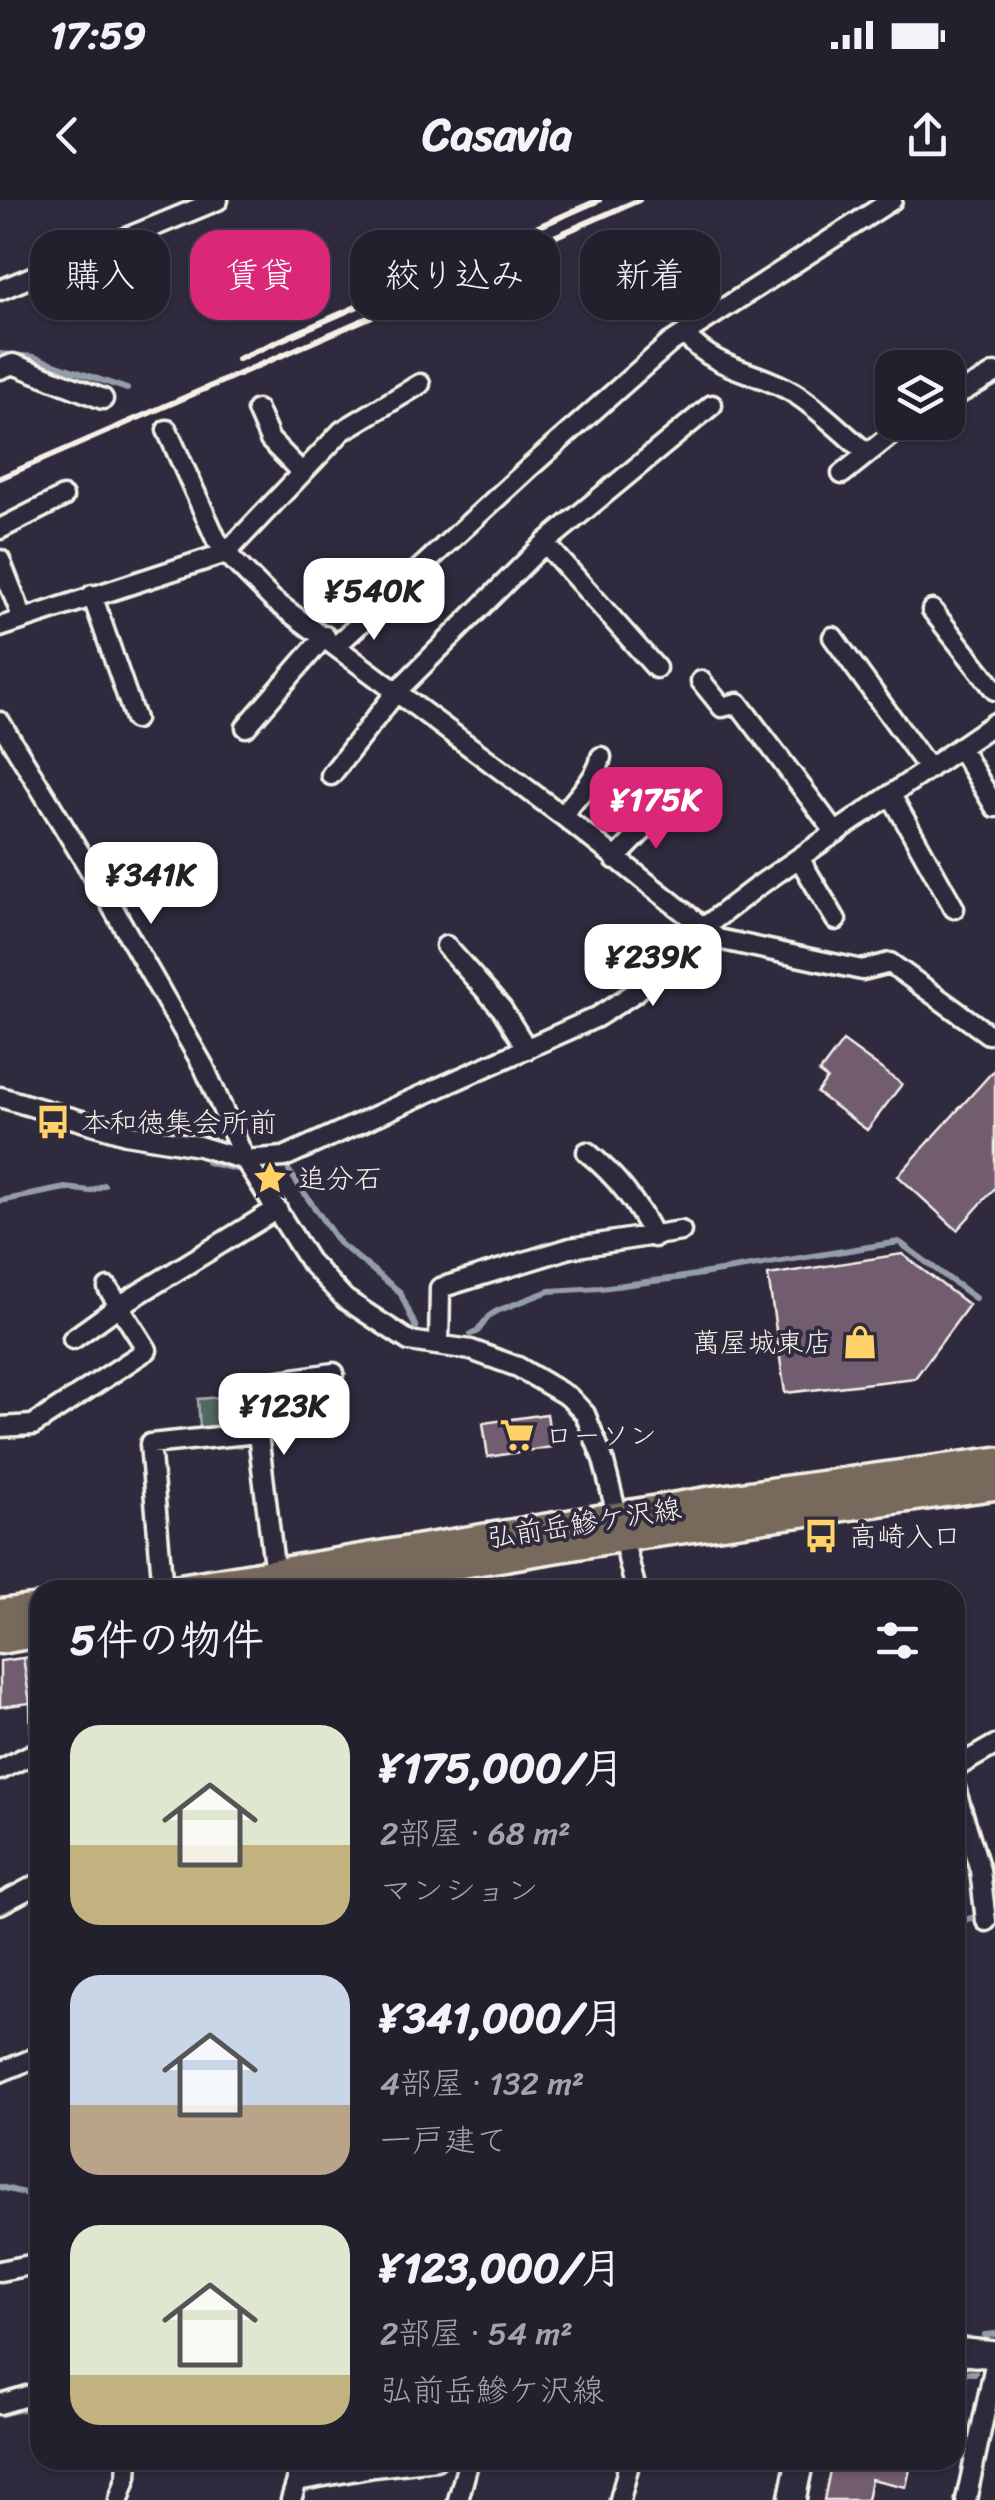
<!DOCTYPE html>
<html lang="ja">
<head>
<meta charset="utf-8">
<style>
	:root { --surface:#23202e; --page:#2f2d3a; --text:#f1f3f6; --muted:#a3a3aa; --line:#403e4a; --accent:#db2777 }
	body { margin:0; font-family:Sriracha,"Klee One",sans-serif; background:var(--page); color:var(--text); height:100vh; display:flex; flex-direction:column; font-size:38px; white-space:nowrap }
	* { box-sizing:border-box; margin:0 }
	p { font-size:32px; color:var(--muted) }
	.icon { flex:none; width:55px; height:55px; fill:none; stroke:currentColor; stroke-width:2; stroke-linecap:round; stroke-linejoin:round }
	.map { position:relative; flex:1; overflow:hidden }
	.details { position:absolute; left:30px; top:1380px; width:935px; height:890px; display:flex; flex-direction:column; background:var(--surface); border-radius:30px; box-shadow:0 2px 8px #0004,0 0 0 2px var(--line) }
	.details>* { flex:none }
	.hud { position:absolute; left:30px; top:30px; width:935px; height:90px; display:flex; gap:20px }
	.buttons { position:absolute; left:875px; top:150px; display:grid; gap:20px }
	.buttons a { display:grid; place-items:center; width:90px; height:90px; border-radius:20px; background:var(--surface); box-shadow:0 2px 8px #0004,0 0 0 2px var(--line); font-size:50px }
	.price { position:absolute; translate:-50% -85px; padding:0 22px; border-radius:20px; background:#fff; color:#222; font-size:32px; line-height:65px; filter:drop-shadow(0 2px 5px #0008) }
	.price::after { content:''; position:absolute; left:50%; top:60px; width:30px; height:22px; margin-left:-15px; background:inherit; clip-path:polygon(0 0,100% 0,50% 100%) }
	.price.selected { background:var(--accent); color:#fff }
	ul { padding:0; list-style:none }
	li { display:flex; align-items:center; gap:30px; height:250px; padding:0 40px }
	li span { display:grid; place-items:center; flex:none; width:280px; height:200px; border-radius:30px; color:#555 }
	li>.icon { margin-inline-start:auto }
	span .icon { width:120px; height:120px; fill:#fffc; stroke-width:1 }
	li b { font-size:42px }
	h2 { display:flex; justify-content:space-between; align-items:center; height:120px; padding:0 40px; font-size:42px }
	.pill { padding:0 35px; border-radius:30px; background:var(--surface); box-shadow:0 2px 8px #0004,0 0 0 2px var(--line); font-size:35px; line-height:90px }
	.pill.selected { background:var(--accent); color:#fff }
	.status { display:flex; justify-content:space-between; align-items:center; height:70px; padding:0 50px; background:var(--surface); direction:ltr }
	.status svg { height:28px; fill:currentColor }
	header { display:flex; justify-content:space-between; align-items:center; height:130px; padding:0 40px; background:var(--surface); font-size:45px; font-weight:700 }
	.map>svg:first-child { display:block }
	.green { fill:#536863; stroke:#a4aca6; stroke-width:2.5 }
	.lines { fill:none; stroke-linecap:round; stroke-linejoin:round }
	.stream { stroke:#959caa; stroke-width:6 }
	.building { fill:#725b6f; stroke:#f4f1e8; stroke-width:2.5 }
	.street-casing { stroke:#f4f1e8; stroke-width:25 }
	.secondary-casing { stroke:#f4f1e8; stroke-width:32 }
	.primary-casing { stroke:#f4f1e8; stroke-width:35 }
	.street { stroke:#2f2a3d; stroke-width:18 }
	.secondary { stroke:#2f2a3d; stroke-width:25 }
	.primary { stroke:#77695c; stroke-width:28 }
	.rail { stroke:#f4f1e8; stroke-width:6 }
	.labels { text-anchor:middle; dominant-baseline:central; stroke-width:8; stroke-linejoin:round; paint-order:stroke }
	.poi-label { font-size:28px; fill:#f4f1e8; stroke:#2f2a3d; text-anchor:start }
	.street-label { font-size:28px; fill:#f4f1e8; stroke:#2f2a3d }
</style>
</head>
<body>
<div class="status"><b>17:59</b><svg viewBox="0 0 49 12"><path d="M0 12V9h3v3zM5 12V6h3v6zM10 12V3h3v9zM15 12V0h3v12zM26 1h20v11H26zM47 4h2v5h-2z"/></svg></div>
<header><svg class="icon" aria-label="back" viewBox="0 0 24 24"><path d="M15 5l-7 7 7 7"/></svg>Casavia<svg class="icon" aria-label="share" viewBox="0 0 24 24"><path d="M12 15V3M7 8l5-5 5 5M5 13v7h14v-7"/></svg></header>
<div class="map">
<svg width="995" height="2300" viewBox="0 0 995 2300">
	<rect width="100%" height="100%" fill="#2f2a3d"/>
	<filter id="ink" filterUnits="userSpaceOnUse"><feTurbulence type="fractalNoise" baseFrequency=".01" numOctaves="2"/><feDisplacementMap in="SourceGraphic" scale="20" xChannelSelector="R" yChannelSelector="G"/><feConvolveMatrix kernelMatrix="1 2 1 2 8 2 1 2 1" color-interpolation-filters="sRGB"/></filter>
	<g filter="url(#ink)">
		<!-- green -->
		<path class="green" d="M246 1195 248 1225 200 1229 198 1199Z"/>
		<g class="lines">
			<!-- stream -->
			<path class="stream" d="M0 154 34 157 127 189
				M207 962 236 969
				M289 971 339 1043 400 1092 416 1128
				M0 1001 65 988 90 991 104 985
				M471 1134 477 1132 489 1116 497 1111 549 1091 601 1088 677 1078 899 1042 975 1098
				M955 1723 974 1717
				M0 1987 40 1997
				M985 2135 995 2134
				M955 2172 975 2173
				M0 2214 40 2205
				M284 2264V2260
				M309 2266 346 2260"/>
		</g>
		<!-- building -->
		<path class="building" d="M843 841 902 884 867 930 817 893 827 879 819 873Z
			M995 869V988L957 1030 898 976Z
			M902 1054 969 1105 915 1178 785 1193 768 1075Z
			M547 1214 552 1247 488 1257 483 1223Z
			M40 1455V1542L31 1547 30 1503 23 1458Z
			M23 1458 30 1503 0 1507V1461Z
			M832 2260H912L906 2287 871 2279 867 2300H824Z"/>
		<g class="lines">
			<!-- street casing -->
			<g class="street-casing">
				<path id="street" d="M0 90 218 0
					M684 134C720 173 754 169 794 193 820 209 843 234 867 253
					M0 169 13 164 103 199
					M948 200 995 173
					M257 210 270 240 302 273
					M167 230 216 339 226 353 342 231 420 184
					M842 274 907 222
					M0 329 63 297
					M545 343 656 468
					M0 360 23 419
					M92 395 135 519
					M932 410 995 490
					M0 427 226 353 273 400 563 616 718 739 862 770 890 763 988 834
					M833 437 929 569
					M337 445 529 268 670 143 892 0
					M701 481 722 507 738 503 836 633
					M0 522 106 696 204 867 245 960 309 1061 345 1099 409 1141 471 1150 518 1167 569 1197 585 1214 603 1259 636 1390
					M246 527 325 436
					M960 548 995 607
					M331 575 397 491 545 343 712 205
					M891 595 954 708
					M563 616C575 597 598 578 601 557
					M799 658 836 720
					M615 659 662 611
					M446 746 502 809 527 849
					M0 897 126 934 199 946 245 960 284 957 597 817 636 792 703 728 758 686 995 523
					M587 952C615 975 638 1004 654 1037
					M73 1139 119 1106 277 1009
					M439 1145 440 1088 570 1048 681 1031
					M0 1227 33 1225 147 1150 108 1088
					M275 1374 252 1185 334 1173
					M163 1390 150 1244 257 1233
					M955 1568 995 1545
					M0 1570 40 1550
					M955 1588 980 1670 986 1721
					M0 1704 40 1683
					M0 1872 40 1856
					M0 2071 40 2063
					M0 2204 40 2192
					M297 2281 374 2267 436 2260
					M119 2300 127 2276 128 2260
					M291 2300 297 2281V2260
					M458 2300 469 2260
					M620 2300 630 2260
					M966 2300 995 2165"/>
			</g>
			<!-- secondary casing -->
			<g class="secondary-casing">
				<path id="secondary" d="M955 2151 995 2155
					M792 2300 800 2260"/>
			</g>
			<!-- primary casing -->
			<g class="primary-casing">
				<path id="primary" d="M174 1390 713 1301 995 1262
					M295 1390 621 1337 995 1285
					M0 1414 40 1409
					M0 1439 40 1432"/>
			</g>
			<!-- street -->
			<use href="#street" class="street"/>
			<!-- secondary -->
			<use href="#secondary" class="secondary"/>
			<!-- primary -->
			<use href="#primary" class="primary"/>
			<!-- rail -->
			<path class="rail" d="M238 159 599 0
				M0 278 639 0"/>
		</g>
	</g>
	<!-- icons -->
	<defs>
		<g id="bus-bare" transform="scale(2.7)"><path d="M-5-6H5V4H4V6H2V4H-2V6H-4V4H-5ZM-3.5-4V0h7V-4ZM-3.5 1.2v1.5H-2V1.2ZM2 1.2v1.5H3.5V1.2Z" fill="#ffd166" stroke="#2f2a3d" stroke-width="2.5" paint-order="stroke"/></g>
		<g id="sight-bare" transform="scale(2.7)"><path d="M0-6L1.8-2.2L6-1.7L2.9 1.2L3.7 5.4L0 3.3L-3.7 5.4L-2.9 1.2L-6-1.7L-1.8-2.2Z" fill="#ffd166" stroke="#2f2a3d" stroke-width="2.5" paint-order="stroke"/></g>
		<g id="shop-bare" transform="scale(2.7)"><path d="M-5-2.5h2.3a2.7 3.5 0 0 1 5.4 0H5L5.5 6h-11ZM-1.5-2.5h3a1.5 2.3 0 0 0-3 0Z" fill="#ffd166" stroke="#2f2a3d" stroke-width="2.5" paint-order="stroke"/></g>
		<g id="supermarket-bare" transform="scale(2.7)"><path d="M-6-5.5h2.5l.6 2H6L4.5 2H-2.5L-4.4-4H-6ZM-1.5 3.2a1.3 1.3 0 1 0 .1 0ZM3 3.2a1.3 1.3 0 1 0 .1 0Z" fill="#ffd166" stroke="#2f2a3d" stroke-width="2.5" paint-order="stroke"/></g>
	</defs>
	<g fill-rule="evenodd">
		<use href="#bus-bare" x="53" y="922"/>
		<use href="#sight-bare" x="270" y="978"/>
		<use href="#shop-bare" x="860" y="1142"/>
		<use href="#supermarket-bare" x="517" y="1235"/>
		<use href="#bus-bare" x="821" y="1336"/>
	</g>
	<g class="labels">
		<!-- poi labels -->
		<g class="poi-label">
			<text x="81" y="922">本和徳集会所前</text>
			<text x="298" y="978">追分石</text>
			<text x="832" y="1142" text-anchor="end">萬屋城東店</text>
			<text x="545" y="1235">ローソン</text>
			<text x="849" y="1336">高崎入口</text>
		</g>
		<!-- street labels -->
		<g class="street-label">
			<text transform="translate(584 1323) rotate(-9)">弘前岳鰺ケ沢線</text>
		</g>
	</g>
</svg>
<div class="buttons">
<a><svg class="icon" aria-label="layers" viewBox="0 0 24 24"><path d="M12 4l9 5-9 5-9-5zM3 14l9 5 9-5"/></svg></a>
</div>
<b class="price" style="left:374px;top:443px">¥540K</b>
<b class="price selected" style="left:656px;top:652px">¥175K</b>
<b class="price" style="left:151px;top:727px">¥341K</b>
<b class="price" style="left:653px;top:809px">¥239K</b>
<b class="price" style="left:284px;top:1258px">¥123K</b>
<div class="hud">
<a class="pill">購入</a>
<a class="pill selected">賃貸</a>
<a class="pill">絞り込み</a>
<a class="pill">新着</a>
</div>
<section class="details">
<h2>5件の物件<svg class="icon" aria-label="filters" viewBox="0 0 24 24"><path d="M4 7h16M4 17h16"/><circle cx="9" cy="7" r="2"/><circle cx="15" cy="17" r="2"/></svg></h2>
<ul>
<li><span style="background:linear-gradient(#dfe7d0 60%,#c2b280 0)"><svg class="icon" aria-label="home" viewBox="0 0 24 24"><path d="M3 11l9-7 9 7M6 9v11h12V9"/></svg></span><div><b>¥175,000/月</b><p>2部屋 · 68 m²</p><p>マンション</p></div></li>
<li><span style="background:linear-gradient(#c9d6e8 65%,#b9a48a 0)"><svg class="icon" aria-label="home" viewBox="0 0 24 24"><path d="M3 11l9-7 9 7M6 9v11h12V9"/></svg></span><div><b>¥341,000/月</b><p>4部屋 · 132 m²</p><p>一戸建て</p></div></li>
<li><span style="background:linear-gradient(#dfe7d0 75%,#c2b280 0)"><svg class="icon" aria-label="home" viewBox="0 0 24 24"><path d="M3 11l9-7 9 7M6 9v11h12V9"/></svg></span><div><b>¥123,000/月</b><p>2部屋 · 54 m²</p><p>弘前岳鰺ケ沢線</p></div></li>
</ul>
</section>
</div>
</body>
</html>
